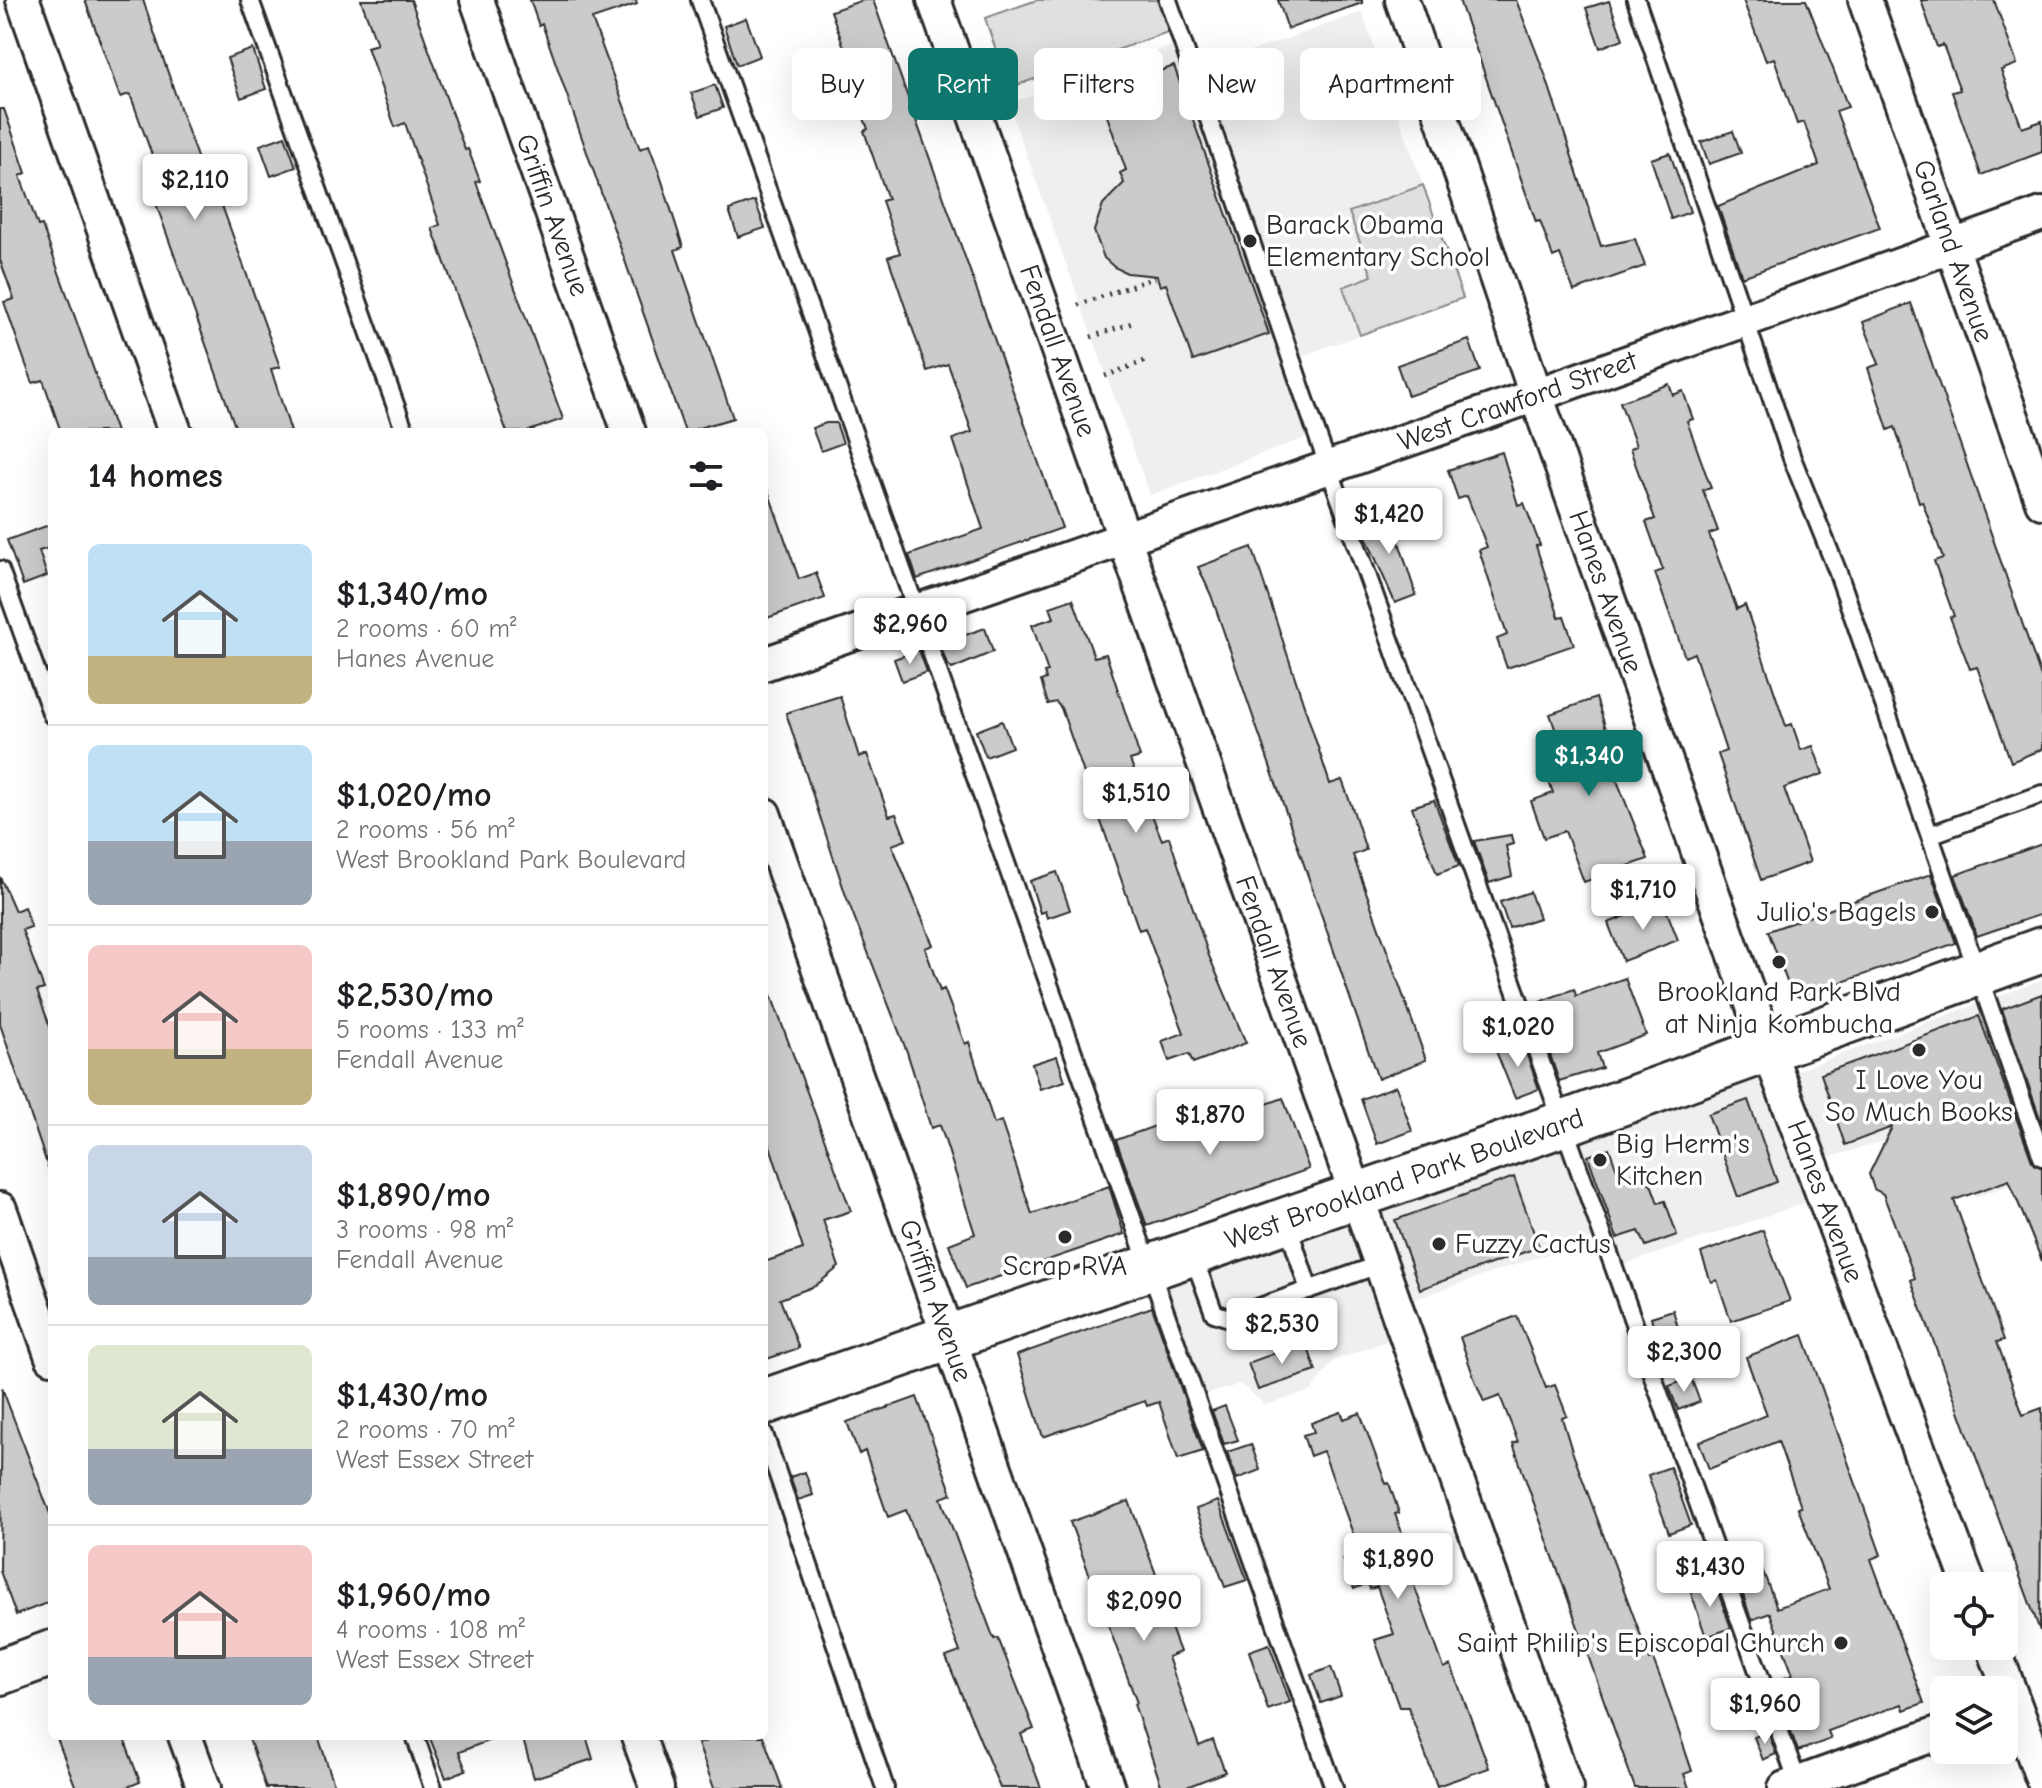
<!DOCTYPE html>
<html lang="en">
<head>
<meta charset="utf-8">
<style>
	:root { --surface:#fff; --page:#f6f6f6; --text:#202124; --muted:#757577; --line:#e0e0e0; --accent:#0f766e }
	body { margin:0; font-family:"Comic Neue",sans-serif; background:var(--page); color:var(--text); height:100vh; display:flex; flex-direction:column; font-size:30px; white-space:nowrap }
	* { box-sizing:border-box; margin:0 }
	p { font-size:26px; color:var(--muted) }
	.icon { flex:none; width:44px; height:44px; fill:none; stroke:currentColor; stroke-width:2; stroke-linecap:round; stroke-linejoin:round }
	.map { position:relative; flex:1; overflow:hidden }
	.side { position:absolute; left:48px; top:428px; width:720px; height:1312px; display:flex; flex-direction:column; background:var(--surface); border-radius:12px; box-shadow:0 8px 32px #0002 }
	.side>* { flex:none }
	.hud { position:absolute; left:792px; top:48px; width:760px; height:72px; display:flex; gap:16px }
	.buttons { position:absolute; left:1930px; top:1572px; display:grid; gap:16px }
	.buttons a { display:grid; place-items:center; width:88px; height:88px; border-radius:12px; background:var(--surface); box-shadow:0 8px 32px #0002; font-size:40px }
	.price { position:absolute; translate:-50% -68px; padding:0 18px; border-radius:8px; background:#fff; color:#222; font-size:26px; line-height:52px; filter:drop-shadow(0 2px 4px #0008) }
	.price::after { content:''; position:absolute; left:50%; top:48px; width:24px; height:18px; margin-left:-12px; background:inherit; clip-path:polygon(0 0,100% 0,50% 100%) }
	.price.active { background:var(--accent); color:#fff }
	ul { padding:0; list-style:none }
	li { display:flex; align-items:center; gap:24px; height:200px; padding:0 40px }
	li+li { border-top:2px solid var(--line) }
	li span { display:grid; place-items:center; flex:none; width:224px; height:160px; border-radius:12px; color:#555 }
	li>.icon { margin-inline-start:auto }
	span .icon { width:96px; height:96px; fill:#fffc; stroke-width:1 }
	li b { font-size:34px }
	h2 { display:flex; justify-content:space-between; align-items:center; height:96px; padding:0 40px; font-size:34px }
	.chip { padding:0 28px; border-radius:12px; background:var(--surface); box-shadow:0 8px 32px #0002; font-size:28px; line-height:72px }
	.chip.active { background:var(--accent); color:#fff }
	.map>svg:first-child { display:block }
	.built { fill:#efefef }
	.green { fill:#e0e0e0; stroke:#868686; stroke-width:2 }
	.building { fill:#cbcbcb; stroke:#2b2b2b; stroke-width:2 }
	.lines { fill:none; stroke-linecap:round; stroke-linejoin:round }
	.service-casing { stroke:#2b2b2b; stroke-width:22 }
	.minor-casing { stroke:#2b2b2b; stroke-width:38 }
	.secondary-casing { stroke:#2b2b2b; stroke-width:50 }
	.path { stroke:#2b2b2b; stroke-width:5; stroke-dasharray:2 6; stroke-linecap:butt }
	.service { stroke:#fff; stroke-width:16 }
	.minor { stroke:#fff; stroke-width:32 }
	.secondary { stroke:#fff; stroke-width:44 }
	.poi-dot { fill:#2b2b2b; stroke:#fff; stroke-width:3 }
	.labels { text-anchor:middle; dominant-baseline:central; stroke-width:7; stroke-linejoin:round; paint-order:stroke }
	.street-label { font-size:28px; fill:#2b2b2b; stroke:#fff }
	.poi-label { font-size:28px; fill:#2b2b2b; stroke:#fff; text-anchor:start }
</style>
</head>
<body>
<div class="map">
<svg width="2042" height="1788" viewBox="0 0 2042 1788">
	<rect width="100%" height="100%" fill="#fff"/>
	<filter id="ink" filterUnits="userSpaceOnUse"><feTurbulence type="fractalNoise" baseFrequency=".0125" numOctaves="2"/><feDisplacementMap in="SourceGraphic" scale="16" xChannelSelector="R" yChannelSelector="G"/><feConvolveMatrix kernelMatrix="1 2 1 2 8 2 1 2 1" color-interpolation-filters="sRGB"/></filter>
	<g filter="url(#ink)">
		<!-- built -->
		<path class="built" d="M1362 12 1463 298 1298 357 1324 431 1150 495 1008 104 1191 39 1202 69Z
			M2042 980V1106L2021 1113 2042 1174 1975 1197 1945 1122 1828 1158 1796 1071Z
			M1762 1074 1807 1202 1620 1266 1591 1239 1386 1309 1399 1336 1333 1361 1311 1391 1265 1405 1240 1384 1201 1396 1162 1284Z"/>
		<!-- green -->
		<path class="green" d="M1037 0H1159L1171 31 1009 88 985 18Z
			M1423 185 1463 298 1360 335 1343 287 1372 276 1349 212Z"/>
		<!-- building -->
		<path class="building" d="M85 0H143L200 166 210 162 223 199 220 200 280 367 271 369 291 432H237L149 184 161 180 130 94 120 97Z
			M361 0H411L465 150 468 149 480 181 476 182 563 419 526 432H507L432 228 440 225 405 123 395 127 367 47 377 44Z
			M530 0H636L637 4 592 19 640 149 649 145 659 172 683 247 675 250 733 418 685 432 542 24 539 26Z
			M863 0H873L1062 528 917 579 909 555 983 529 953 439 972 432 948 364 927 371 888 257 900 253 882 201 888 199 864 131 868 129 855 94 860 92 831 11Z
			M1278 0H1362V3L1288 29Z
			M1459 0H1516L1546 77 1601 246 1635 239 1645 266 1574 291 1560 254 1553 257 1540 221 1536 222Z
			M1743 0H1806L1848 107 1836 111 1880 228 1742 277 1718 206 1819 165 1804 122 1797 124 1774 58 1766 61Z
			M1921 0H1994L2017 64 2001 70 2022 128 2042 121V152L1981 175 1952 92 1960 90 1943 45 1937 47Z
			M1609 1 1623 39 1600 48 1586 8Z
			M746 18 760 56 737 65 724 26Z
			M253 49 266 89 241 98 227 58Z
			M1174 66 1269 334 1193 361 1166 284 1160 286 1157 276 1127 273 1114 267 1104 258 1094 231 1103 204 1124 183 1120 173 1126 170 1099 93Z
			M715 85 723 108 700 116 691 93Z
			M0 109H4L26 173 20 176 38 226 42 225 116 432H61L43 380 33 383 25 362 4 302 14 299 0 260Z
			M1733 131 1741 153 1709 164 1701 142Z
			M285 136 296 167 271 176 260 145Z
			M1670 153 1690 212 1671 219 1651 159Z
			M755 201 765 228 738 237 729 210Z
			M1911 303 2042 680V749L2011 762 1977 667 1970 669 1950 617 1954 616 1934 561 1943 558 1922 501 1919 502 1895 427 1888 430 1868 368 1879 364 1863 322Z
			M1469 340 1480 371 1408 396 1397 365Z
			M1669 384 1673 395 1683 391 1693 419 1687 421 1711 488 1703 490 1718 531 1709 534 1737 609 1745 605 1786 726 1792 724 1801 750 1813 746 1823 774 1784 788 1810 862 1761 880 1718 754 1726 751 1694 653 1685 657 1655 573 1663 570 1646 522 1655 519 1630 449 1636 446 1620 402Z
			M826 423H836L843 443 821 451 812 428Z
			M1502 452 1518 505 1524 503 1540 545 1536 546 1559 617 1564 616 1574 645 1507 668 1497 639 1507 635 1479 550 1487 547 1467 496 1458 499 1448 470Z
			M767 488 799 579 816 573 825 598 764 619V489Z
			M1389 511 1416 595 1395 603 1360 523Z
			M52 524V547L39 551 47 576 23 585 7 540Z
			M1252 547 1330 784 1342 780 1353 810 1366 850 1353 855 1426 1060 1378 1079 1211 595 1198 567Z
			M1073 599 1094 657 1106 654 1140 757 1130 760 1162 840 1169 837 1209 956 1246 1043 1193 1063 1189 1054 1169 1061 1162 1041 1184 1033 1145 928 1139 930 1061 708 1056 702 1048 704 1041 681 1046 679 1044 673 1048 672 1032 625 1054 618 1050 607Z
			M985 628 993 652 952 669 947 664 940 644Z
			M919 650 927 672 902 681 894 659Z
			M840 696 859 757 867 754 889 816 896 814 906 840 892 845 933 945 925 948 940 991 944 989 965 1044 969 1042 994 1124 1001 1121 1032 1214 1109 1186 1124 1234 966 1288 949 1244 975 1234 940 1125 931 1128 907 1052 846 896 786 713Z
			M1596 698 1607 732 1599 735 1648 859 1584 882 1565 831 1544 838 1531 801 1553 793 1547 776 1569 769 1550 714Z
			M1002 721 1012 747 986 757 976 731Z
			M1434 800 1459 866 1437 874 1412 807Z
			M1511 835 1513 844 1506 846 1512 876 1489 883 1474 841Z
			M2042 844V914L1977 936 1955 875Z
			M1057 872 1070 910 1047 918 1045 911 1040 913 1030 881Z
			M1931 874 1956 943 1799 997 1791 992 1768 931Z
			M0 877 15 911 24 907 31 927 22 930 44 989 37 991 52 1032V1169L49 1170 0 1024Z
			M1530 892 1539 918 1509 928 1500 902Z
			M1656 904 1658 909 1665 907 1678 940 1623 961 1608 923Z
			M1625 978 1646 1035 1597 1053 1602 1068 1559 1081 1533 1004 1574 989 1576 996Z
			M767 984 851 1211 823 1220 839 1267 815 1286 780 1299 799 1348 764 1360V1262L803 1249 764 1127V985Z
			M2042 994V1124L2002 1009Z
			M1979 1016 2032 1161 2042 1168V1261L2009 1180 1954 1200 2004 1340 1997 1342 2023 1415 2042 1408 2040 1631 1911 1280 1915 1278 1883 1194 1874 1189 1869 1174 1892 1127 1845 1145 1821 1074Z
			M1522 1041 1539 1089 1515 1098 1496 1051Z
			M1057 1056 1065 1081 1040 1089 1032 1064Z
			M1396 1086 1412 1131 1377 1144 1361 1099Z
			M1283 1098 1309 1169 1147 1226 1116 1140 1222 1102 1226 1112 1251 1102 1253 1109Z
			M1748 1100 1777 1182 1738 1197 1708 1114Z
			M1609 1148 1620 1178 1632 1173 1651 1184 1658 1203 1665 1201 1677 1235 1646 1246 1639 1231 1617 1238 1588 1156Z
			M1514 1177 1539 1247 1420 1289 1395 1220Z
			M1763 1230 1790 1301 1731 1321 1717 1280 1711 1282 1701 1253Z
			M1152 1307 1203 1451 1178 1459 1159 1402 1147 1406 1145 1401 1043 1437 1017 1355Z
			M1673 1310 1681 1338 1659 1346 1651 1317Z
			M1517 1316 1546 1388 1555 1385 1567 1416 1562 1418 1572 1451 1650 1660 1653 1659 1662 1682 1692 1771 1684 1774 1689 1788H1635L1513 1444 1518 1442 1500 1396 1484 1402 1474 1378 1460 1337Z
			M1803 1335 1881 1555 1871 1559 1924 1703 1904 1710 1902 1704 1828 1731 1831 1739 1798 1751 1773 1682 1793 1675 1770 1613 1751 1620 1734 1565 1757 1556 1777 1608 1829 1589 1798 1508 1801 1507 1778 1441 1709 1469 1699 1442 1767 1415 1746 1357Z
			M1306 1342 1316 1371 1258 1390 1248 1363Z
			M1691 1378 1700 1402 1678 1410 1669 1386Z
			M2 1388 52 1519V1601L16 1615 0 1571Z
			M917 1397 952 1494 941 1498 994 1639 998 1638 1034 1729 1021 1734 1041 1788H1000L946 1657 960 1652 906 1510 888 1517 865 1451 859 1454 847 1422Z
			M1225 1406 1238 1440 1224 1444 1212 1411Z
			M1341 1412 1344 1419 1360 1413 1386 1484 1389 1483 1399 1513 1395 1514 1417 1572 1410 1574 1444 1668 1451 1665 1489 1768 1437 1786 1408 1707H1399L1375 1640 1394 1634 1377 1587 1370 1589 1368 1583 1354 1589 1343 1559 1360 1553 1323 1451 1310 1456 1303 1435 1314 1432 1311 1423Z
			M1251 1444 1260 1470 1237 1479 1227 1452Z
			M1670 1467 1691 1525 1669 1533 1648 1475Z
			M805 1472 813 1495 798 1500 790 1477Z
			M1129 1501 1165 1599 1161 1601 1180 1652 1168 1657 1199 1746 1213 1740 1225 1772 1184 1788H1162L1134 1704 1137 1703 1070 1522Z
			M1218 1501 1247 1580 1225 1587 1196 1509Z
			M1714 1581 1731 1628 1706 1637 1690 1590Z
			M1269 1644 1290 1702 1268 1710 1249 1651Z
			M1331 1667 1341 1696 1321 1703 1311 1675Z
			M1768 1732 1776 1754 1763 1760 1754 1737Z
			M56 1736H123L140 1782 125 1788H76Z
			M248 1736H318L334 1784 321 1788H266Z
			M429 1736H498V1737L459 1752 466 1770 446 1778Z
			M522 1736H586L593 1759 534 1778Z
			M720 1736H763L782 1788H714L698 1744Z"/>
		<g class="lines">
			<!-- service casing -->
			<g class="service-casing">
				<path id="service" d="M250 0 405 432
					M700 0 1334 1788
					M1168 0 1319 440 1799 1786
					M1636 0 1792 458 1837 570 2042 1157
					M0 570 52 715
					M1930 835 2042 794
					M1287 1223 1309 1290
					M1192 1253 1214 1313 1229 1318 1381 1264
					M764 1434 885 1788
					M415 1736 433 1788"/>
			</g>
			<!-- minor casing -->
			<g class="minor-casing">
				<g id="minor">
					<path d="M23 0 175 432"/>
					<path id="s1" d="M477 0 629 432"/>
					<path id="s2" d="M934 0 1566 1788"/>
					<path id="s3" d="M1402 0 1536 395 1767 1046 1970 1586"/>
					<path id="s4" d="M1865 0 2042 502"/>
					<path id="s5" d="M764 664 1536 395 2042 214"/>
					<path id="s6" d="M764 814 1108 1788"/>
					<path d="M0 1209 52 1357"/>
					<path d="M1993 1646 2042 1778"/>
					<path d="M185 1736 204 1788"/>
					<path d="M638 1736 657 1788"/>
					<path d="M1785 1788 1944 1731"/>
				</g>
			</g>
			<!-- secondary casing -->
			<g class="secondary-casing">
				<g id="secondary">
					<path id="s7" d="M764 1402 1565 1123 2042 950"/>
					<path d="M0 1672 52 1653"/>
				</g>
			</g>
			<!-- path -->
			<path class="path" d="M1078 305 1157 277
				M1091 337 1132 323
				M1105 376 1145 361"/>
			<!-- service -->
			<use href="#service" class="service"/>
			<!-- minor -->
			<use href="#minor" class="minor"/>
			<!-- secondary -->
			<use href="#secondary" class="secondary"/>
		</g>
	</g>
	<!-- markers -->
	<g class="poi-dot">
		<circle cx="1250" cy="241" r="8"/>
		<circle cx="1932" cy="912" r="8"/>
		<circle cx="1779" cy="962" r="8"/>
		<circle cx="1919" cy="1050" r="8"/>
		<circle cx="1600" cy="1160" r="8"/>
		<circle cx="1065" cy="1237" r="8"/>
		<circle cx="1439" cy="1244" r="8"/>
		<circle cx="1841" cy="1643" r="8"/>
	</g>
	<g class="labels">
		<!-- street labels -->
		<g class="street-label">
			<text stroke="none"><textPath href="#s1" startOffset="228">Griffin Avenue</textPath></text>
			<text stroke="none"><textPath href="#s4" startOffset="266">Garland Avenue</textPath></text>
			<text stroke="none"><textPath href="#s2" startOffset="372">Fendall Avenue</textPath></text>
			<text stroke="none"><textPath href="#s5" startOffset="798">West Crawford Street</textPath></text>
			<text stroke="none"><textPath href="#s3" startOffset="626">Hanes Avenue</textPath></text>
			<text stroke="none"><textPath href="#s2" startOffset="1020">Fendall Avenue</textPath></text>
			<text stroke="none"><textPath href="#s7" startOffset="678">West Brookland Park Boulevard</textPath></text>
			<text stroke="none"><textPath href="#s3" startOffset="1274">Hanes Avenue</textPath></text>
			<text stroke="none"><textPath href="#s6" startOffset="516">Griffin Avenue</textPath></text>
		</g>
		<!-- poi labels -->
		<g class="poi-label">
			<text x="1266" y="225">Barack Obama<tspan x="1266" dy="32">Elementary School</tspan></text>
			<text x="1916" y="912" text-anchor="end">Julio's Bagels</text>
			<text x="1779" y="992" text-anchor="middle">Brookland Park Blvd<tspan x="1779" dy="32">at Ninja Kombucha</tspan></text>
			<text x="1919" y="1080" text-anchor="middle">I Love You<tspan x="1919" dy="32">So Much Books</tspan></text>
			<text x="1616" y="1144">Big Herm's<tspan x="1616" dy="32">Kitchen</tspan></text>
			<text x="1455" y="1244">Fuzzy Cactus</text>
			<text x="1065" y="1266" text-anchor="middle">Scrap RVA</text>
			<text x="1825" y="1643" text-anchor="end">Saint Philip's Episcopal Church</text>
		</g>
	</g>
</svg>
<div class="buttons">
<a><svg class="icon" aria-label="locate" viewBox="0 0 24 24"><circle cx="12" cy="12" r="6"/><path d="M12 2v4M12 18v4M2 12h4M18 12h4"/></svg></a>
<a><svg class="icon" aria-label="layers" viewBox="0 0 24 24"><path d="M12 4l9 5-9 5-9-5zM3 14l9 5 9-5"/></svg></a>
</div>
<b class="price" style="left:195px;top:222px">$2,110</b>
<b class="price" style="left:1389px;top:556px">$1,420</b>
<b class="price" style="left:910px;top:666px">$2,960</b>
<b class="price active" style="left:1589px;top:798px">$1,340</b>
<b class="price" style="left:1136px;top:835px">$1,510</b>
<b class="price" style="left:1643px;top:932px">$1,710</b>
<b class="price" style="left:1518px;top:1069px">$1,020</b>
<b class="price" style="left:1210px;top:1157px">$1,870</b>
<b class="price" style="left:1282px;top:1366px">$2,530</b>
<b class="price" style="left:1684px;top:1394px">$2,300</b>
<b class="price" style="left:1398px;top:1601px">$1,890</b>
<b class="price" style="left:1710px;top:1609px">$1,430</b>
<b class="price" style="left:1144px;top:1643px">$2,090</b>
<b class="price" style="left:1765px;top:1746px">$1,960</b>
<div class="hud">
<a class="chip">Buy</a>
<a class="chip active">Rent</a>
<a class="chip">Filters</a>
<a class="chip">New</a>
<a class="chip">Apartment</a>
</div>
<section class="side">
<h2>14 homes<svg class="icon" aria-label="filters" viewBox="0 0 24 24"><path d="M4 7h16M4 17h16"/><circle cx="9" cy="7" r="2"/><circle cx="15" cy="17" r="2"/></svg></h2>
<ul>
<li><span style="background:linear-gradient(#bfe0f5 70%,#c2b280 0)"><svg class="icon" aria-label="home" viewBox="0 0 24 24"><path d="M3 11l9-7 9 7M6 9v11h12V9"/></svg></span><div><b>$1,340/mo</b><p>2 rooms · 60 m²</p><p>Hanes Avenue</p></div></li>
<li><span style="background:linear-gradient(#bfe0f5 60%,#9aa5b1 0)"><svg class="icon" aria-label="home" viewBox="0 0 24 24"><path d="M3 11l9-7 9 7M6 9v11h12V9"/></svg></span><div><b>$1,020/mo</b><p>2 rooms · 56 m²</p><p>West Brookland Park Boulevard</p></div></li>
<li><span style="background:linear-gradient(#f6c9c9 65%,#c2b280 0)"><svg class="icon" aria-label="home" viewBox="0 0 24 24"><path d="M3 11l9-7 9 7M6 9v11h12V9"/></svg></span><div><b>$2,530/mo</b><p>5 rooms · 133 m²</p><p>Fendall Avenue</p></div></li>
<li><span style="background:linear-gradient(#c9d6e8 70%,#9aa5b1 0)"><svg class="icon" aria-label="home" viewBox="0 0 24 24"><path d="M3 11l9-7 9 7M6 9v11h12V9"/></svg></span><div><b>$1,890/mo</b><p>3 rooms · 98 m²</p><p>Fendall Avenue</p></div></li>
<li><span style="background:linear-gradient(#dfe7d0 65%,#9aa5b1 0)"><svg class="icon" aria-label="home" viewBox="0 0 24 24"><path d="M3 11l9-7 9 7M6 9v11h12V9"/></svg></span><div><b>$1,430/mo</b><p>2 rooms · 70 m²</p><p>West Essex Street</p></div></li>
<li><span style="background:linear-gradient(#f6c9c9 70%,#9aa5b1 0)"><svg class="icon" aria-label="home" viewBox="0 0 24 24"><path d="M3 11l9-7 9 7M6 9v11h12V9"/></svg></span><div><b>$1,960/mo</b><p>4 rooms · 108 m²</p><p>West Essex Street</p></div></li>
</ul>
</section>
</div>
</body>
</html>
